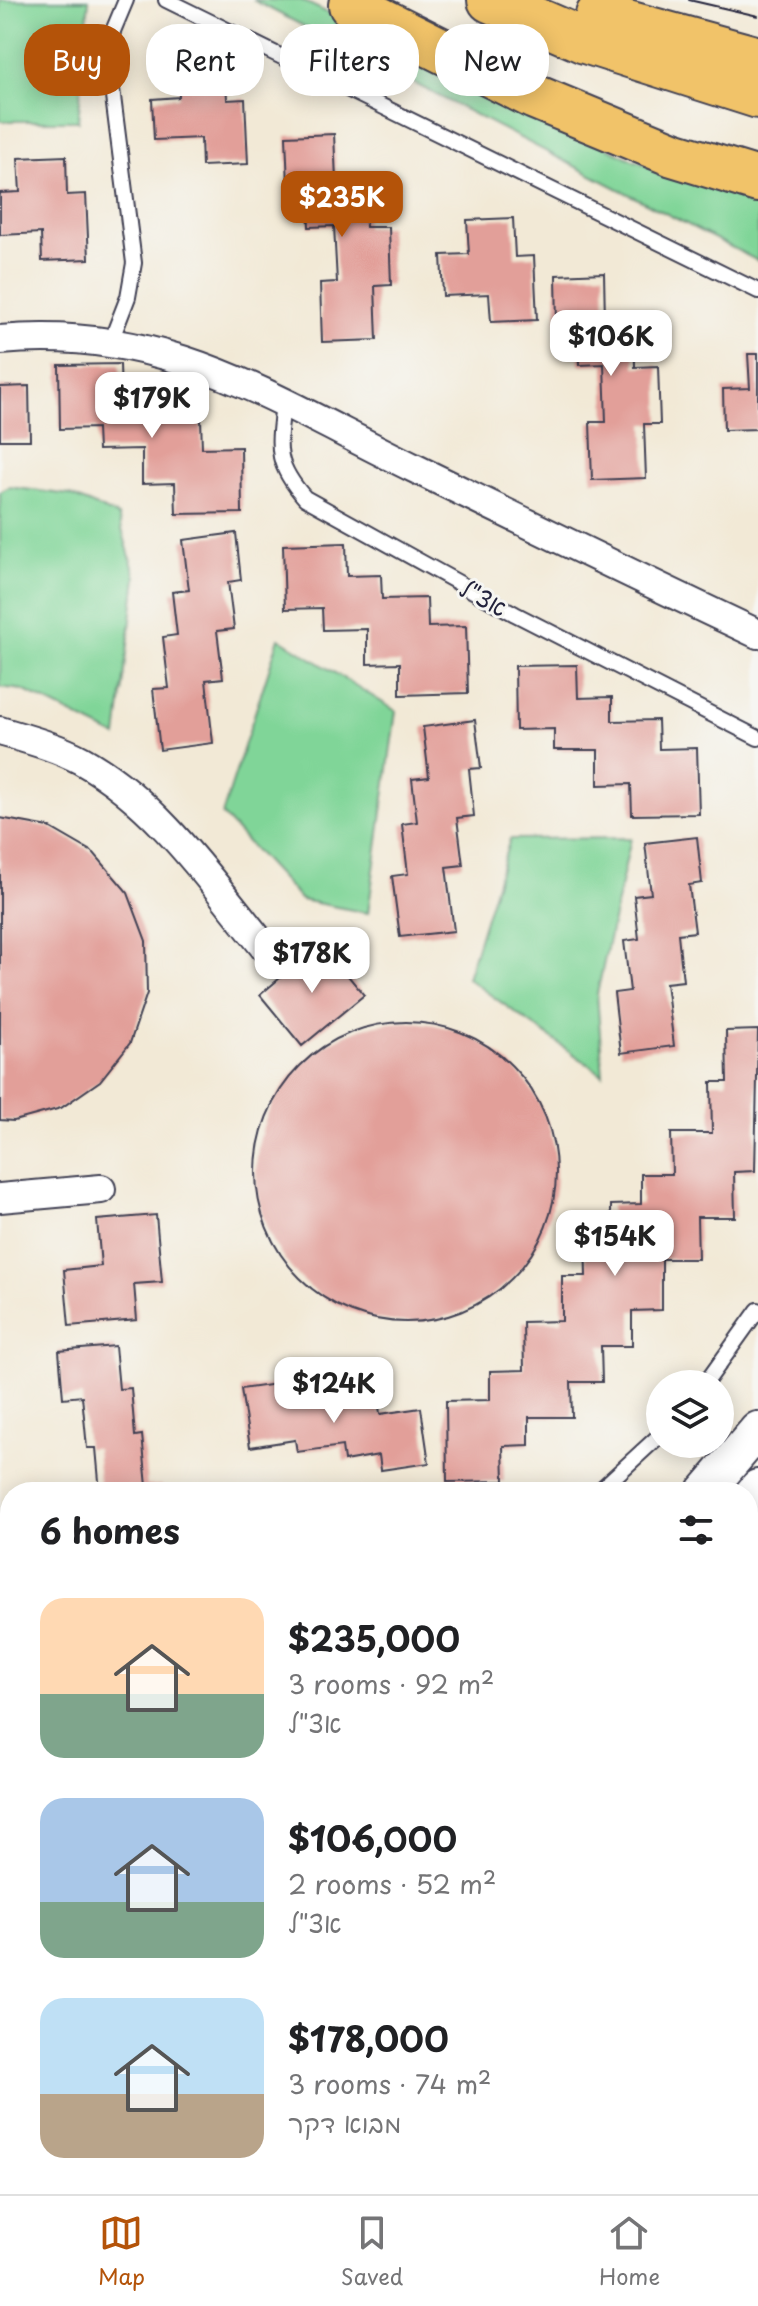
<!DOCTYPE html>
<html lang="en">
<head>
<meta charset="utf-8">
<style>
	:root { --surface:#fff; --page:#f2f2f2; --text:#202124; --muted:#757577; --line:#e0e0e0; --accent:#b45309 }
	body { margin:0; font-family:"Playpen Sans","Playpen Sans Hebrew",sans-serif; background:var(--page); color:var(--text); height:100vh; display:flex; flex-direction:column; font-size:30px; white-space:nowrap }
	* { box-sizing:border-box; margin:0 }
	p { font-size:26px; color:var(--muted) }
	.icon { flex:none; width:44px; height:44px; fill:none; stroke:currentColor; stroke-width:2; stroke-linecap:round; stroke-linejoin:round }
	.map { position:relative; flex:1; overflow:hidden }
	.details { position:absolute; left:0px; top:1482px; width:758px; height:712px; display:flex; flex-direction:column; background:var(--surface); border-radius:32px 32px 0 0; box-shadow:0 4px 20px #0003 }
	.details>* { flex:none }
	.top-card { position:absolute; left:24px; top:24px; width:710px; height:72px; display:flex; gap:16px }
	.tools { position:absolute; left:646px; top:1370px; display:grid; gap:16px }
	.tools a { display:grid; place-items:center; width:88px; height:88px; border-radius:50%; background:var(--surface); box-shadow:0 4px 20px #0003; font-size:40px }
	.price { position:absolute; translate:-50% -68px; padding:0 18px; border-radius:16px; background:#fff; color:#222; font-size:26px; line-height:52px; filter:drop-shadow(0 2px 4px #0008) }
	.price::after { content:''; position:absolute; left:50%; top:48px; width:24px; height:18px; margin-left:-12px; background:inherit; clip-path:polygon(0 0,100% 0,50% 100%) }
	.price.on { background:var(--accent); color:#fff }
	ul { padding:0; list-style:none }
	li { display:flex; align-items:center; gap:24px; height:200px; padding:0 40px }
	li span { display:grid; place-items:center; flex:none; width:224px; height:160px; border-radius:24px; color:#555 }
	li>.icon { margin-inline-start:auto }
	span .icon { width:96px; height:96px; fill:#fffc; stroke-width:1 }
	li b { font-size:34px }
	h2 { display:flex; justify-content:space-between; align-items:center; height:96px; padding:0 40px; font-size:34px }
	.tag { padding:0 28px; border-radius:32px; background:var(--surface); box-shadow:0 4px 20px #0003; font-size:28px; line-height:72px }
	.tag.on { background:var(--accent); color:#fff }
	.tabs { display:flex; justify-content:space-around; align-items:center; height:112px; border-top:2px solid var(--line); background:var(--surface); font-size:22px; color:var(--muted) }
	.tabs a { display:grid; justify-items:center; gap:4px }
	.tabs .on { color:var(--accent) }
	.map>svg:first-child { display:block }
	.green { fill:#80d598; stroke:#517c6a; stroke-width:2 }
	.building { fill:#e29f99 }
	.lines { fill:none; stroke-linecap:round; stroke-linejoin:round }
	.service-casing { stroke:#414052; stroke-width:18 }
	.minor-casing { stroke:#414052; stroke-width:32 }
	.tertiary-casing { stroke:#414052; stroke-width:40 }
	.trunk-casing { stroke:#414052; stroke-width:48 }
	.service { stroke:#fff; stroke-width:14 }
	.minor { stroke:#fff; stroke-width:28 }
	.tertiary { stroke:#fff; stroke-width:36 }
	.trunk { stroke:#f1c369; stroke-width:44 }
	.tram { stroke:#22223b; stroke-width:2 }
	.labels { text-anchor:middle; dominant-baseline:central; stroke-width:6; stroke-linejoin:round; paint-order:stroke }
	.street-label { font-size:24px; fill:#22223b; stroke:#f6f6f2 }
</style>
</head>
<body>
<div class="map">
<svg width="758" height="2194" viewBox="0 0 758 2194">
	<rect width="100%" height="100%" fill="#f6f6f2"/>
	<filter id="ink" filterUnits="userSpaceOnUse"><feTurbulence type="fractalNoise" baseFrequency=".0125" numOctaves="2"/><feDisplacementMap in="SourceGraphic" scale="16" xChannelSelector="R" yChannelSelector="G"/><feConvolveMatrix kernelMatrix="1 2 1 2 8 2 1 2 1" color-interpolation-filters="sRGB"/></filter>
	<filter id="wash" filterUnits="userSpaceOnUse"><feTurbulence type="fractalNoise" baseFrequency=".006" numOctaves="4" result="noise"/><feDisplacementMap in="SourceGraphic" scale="32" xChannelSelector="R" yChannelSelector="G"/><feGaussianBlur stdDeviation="1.8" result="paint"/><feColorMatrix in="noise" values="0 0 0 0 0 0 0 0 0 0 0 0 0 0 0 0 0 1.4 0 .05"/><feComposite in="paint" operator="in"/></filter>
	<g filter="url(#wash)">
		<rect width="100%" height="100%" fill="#f2e9d6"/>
		<!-- green -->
		<path class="green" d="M0 0H89L78 121H0Z
			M253 0H301L633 160 758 204V261Z
			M9 487 70 495 118 516 136 577 117 737 23 690 0 687V492Z
			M279 638 396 711 368 913 301 900 222 815Z
			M631 838 597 994 603 1075 467 978 510 839Z
			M758 1490V1750L748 1740V1499Z"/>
		<g id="blocks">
			<!-- building -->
			<path class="building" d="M225 61 227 100 245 99 248 164 202 166 201 138 154 140 152 99 179 97 178 64Z
				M334 134 336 180 364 179 366 227H389L391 285 375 286 377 340 322 342 320 283 337 282 334 226 309 227 307 185H288L286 136Z
				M66 156 67 195 86 194 89 259 42 261 41 233 0 235V193L20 192 18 158Z
				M513 218 515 257 534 256 537 320 491 322 489 294 443 296 441 255 469 254 467 220Z
				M604 273 605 319H634L635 367 658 366 660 424H644L646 478 592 480 590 422H606L604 364 579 365 578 323 557 324 556 275Z
				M748 354H758V429L724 430 723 389 750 388Z
				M120 364 121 397 156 396V420L201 419 202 448 241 447 242 513 176 514 175 483 142 484V449L98 450 97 428 60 429 59 365Z
				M29 386 30 440H0V387Z
				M236 533 241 580 228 582 234 629 217 631 223 678 206 680 213 743 160 750 153 689 169 688 163 637 177 635 172 592 189 590 183 540Z
				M346 543 347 576 381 575 382 599 427 598 428 627 466 626 468 693 400 695V663L367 664V629L323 630 322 608 285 609 283 545Z
				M577 665 578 698 612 697V721L658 720 659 749 697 748 699 814 632 815 631 784 598 785V750H554V729L516 730 515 666Z
				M475 720 481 768 469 769 474 816 457 818 463 865 446 867 454 931 400 937 392 876 408 874 402 824 417 822 412 779 429 777 423 727Z
				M0 818 49 827 94 853 128 893 146 941 147 993 130 1043 100 1081 61 1108 14 1121 0 1120Z
				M697 837 702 883 689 885 695 932 678 934 683 981 666 983 674 1046 621 1053 614 993 630 991 624 941 639 939 634 896 651 894 645 843Z
				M321 943 364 995 302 1046 260 995Z
				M256 1172a150 150 0 1 1 300 0a150 150 0 1 1-300 0Z
				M758 1030 755 1171 734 1172 735 1217H697L698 1259H662V1310L632 1311V1346H601L602 1382H571L572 1417H529V1445L503 1446 504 1481 447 1482 446 1401 490 1400V1371L524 1370 523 1322 562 1321V1276H586L585 1233 611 1232V1205L641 1204V1174H672L671 1133H712L711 1082H727L726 1031Z
				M156 1215 162 1282 134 1284 137 1320 69 1326 64 1270 101 1266 97 1220Z
				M115 1346 119 1389 131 1388 135 1436 142 1435 147 1486 162 1485V1492H100L96 1448H87L82 1396 63 1398 59 1351Z
				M297 1381 300 1396 333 1391 335 1404 378 1398 380 1414 421 1408 429 1463 381 1470 379 1455 344 1461 342 1446 297 1452 295 1440 250 1447 241 1389Z
				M10 1610V1668L0 1669V1612Z
				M0 1907H10V1988H0Z
				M758 2056V2144L748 2164V2057Z
				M269 2184H360L361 2194H269Z"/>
		</g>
	</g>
	<g filter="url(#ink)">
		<use href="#blocks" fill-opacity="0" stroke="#414052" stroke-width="2"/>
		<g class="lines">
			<!-- service casing -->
			<g class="service-casing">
				<path id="service" d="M166 0 758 291
					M111 341 128 297 134 263 110 73 113 31 126 0
					M283 403C278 448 274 463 305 498L515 614 758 738
					M705 1384 758 1310
					M598 1492 660 1435
					M0 1839 10 1838
					M0 2180 10 2178"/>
			</g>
			<!-- minor casing -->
			<g class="minor-casing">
				<path id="minor" d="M0 340C166 324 272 399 414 468 529 524 643 580 758 634
					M0 731C27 739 57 747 81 760 160 804 214 886 270 954
					M0 1198 101 1189
					M748 1740 758 1754"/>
			</g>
			<!-- tertiary casing -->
			<g class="tertiary-casing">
				<path id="tertiary" d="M705 1492 758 1430
					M748 1500 758 1488
					M0 1784 10 1783"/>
			</g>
			<!-- trunk casing -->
			<g class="trunk-casing">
				<path id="trunk" d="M490 0 585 41 758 96
					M351 5 535 97 673 154 758 180
					M598 15 758 59"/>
			</g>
			<!-- service -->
			<use href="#service" class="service"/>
			<!-- minor -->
			<use href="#minor" class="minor"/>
			<!-- tertiary -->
			<use href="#tertiary" class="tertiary"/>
			<!-- trunk -->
			<use href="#trunk" class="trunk"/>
			<!-- tram -->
			<path class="tram" d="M689 0 758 16"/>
		</g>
	</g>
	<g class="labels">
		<!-- street labels -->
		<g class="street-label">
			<text transform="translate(484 597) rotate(28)">אצ"ל</text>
		</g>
	</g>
</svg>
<div class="tools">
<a><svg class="icon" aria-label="layers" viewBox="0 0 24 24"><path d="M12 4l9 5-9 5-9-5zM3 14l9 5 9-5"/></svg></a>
</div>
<b class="price on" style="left:342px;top:239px">$235K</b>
<b class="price" style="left:611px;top:378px">$106K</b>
<b class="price" style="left:152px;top:440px">$179K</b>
<b class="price" style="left:312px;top:995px">$178K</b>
<b class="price" style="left:615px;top:1278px">$154K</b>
<b class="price" style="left:334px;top:1425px">$124K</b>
<div class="top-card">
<a class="tag on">Buy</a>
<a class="tag">Rent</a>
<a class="tag">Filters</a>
<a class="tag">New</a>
</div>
<section class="details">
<h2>6 homes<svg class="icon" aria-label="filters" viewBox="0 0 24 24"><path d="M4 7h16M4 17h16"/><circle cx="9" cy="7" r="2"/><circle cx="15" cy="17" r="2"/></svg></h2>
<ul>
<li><span style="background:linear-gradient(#ffd9b3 60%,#7fa58c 0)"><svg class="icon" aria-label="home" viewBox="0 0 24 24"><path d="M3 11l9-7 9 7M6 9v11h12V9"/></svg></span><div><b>$235,000</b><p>3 rooms · 92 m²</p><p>אצ&quot;ל</p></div></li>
<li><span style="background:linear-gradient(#a9c7e8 65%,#7fa58c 0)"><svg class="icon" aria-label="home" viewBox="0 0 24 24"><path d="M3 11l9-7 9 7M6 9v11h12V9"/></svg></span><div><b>$106,000</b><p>2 rooms · 52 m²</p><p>אצ&quot;ל</p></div></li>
<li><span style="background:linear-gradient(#bfe0f5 60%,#b9a48a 0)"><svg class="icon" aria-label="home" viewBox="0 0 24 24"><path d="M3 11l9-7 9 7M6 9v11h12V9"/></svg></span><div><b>$178,000</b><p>3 rooms · 74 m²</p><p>מבוא דקר</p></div></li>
</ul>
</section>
</div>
<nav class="tabs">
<a class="on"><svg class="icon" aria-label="map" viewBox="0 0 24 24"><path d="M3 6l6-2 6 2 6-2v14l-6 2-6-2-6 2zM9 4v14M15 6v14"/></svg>Map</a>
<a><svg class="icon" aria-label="saved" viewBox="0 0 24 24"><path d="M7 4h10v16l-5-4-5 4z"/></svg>Saved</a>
<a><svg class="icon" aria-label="home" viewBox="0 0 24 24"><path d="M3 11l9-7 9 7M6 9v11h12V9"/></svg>Home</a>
</nav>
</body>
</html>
